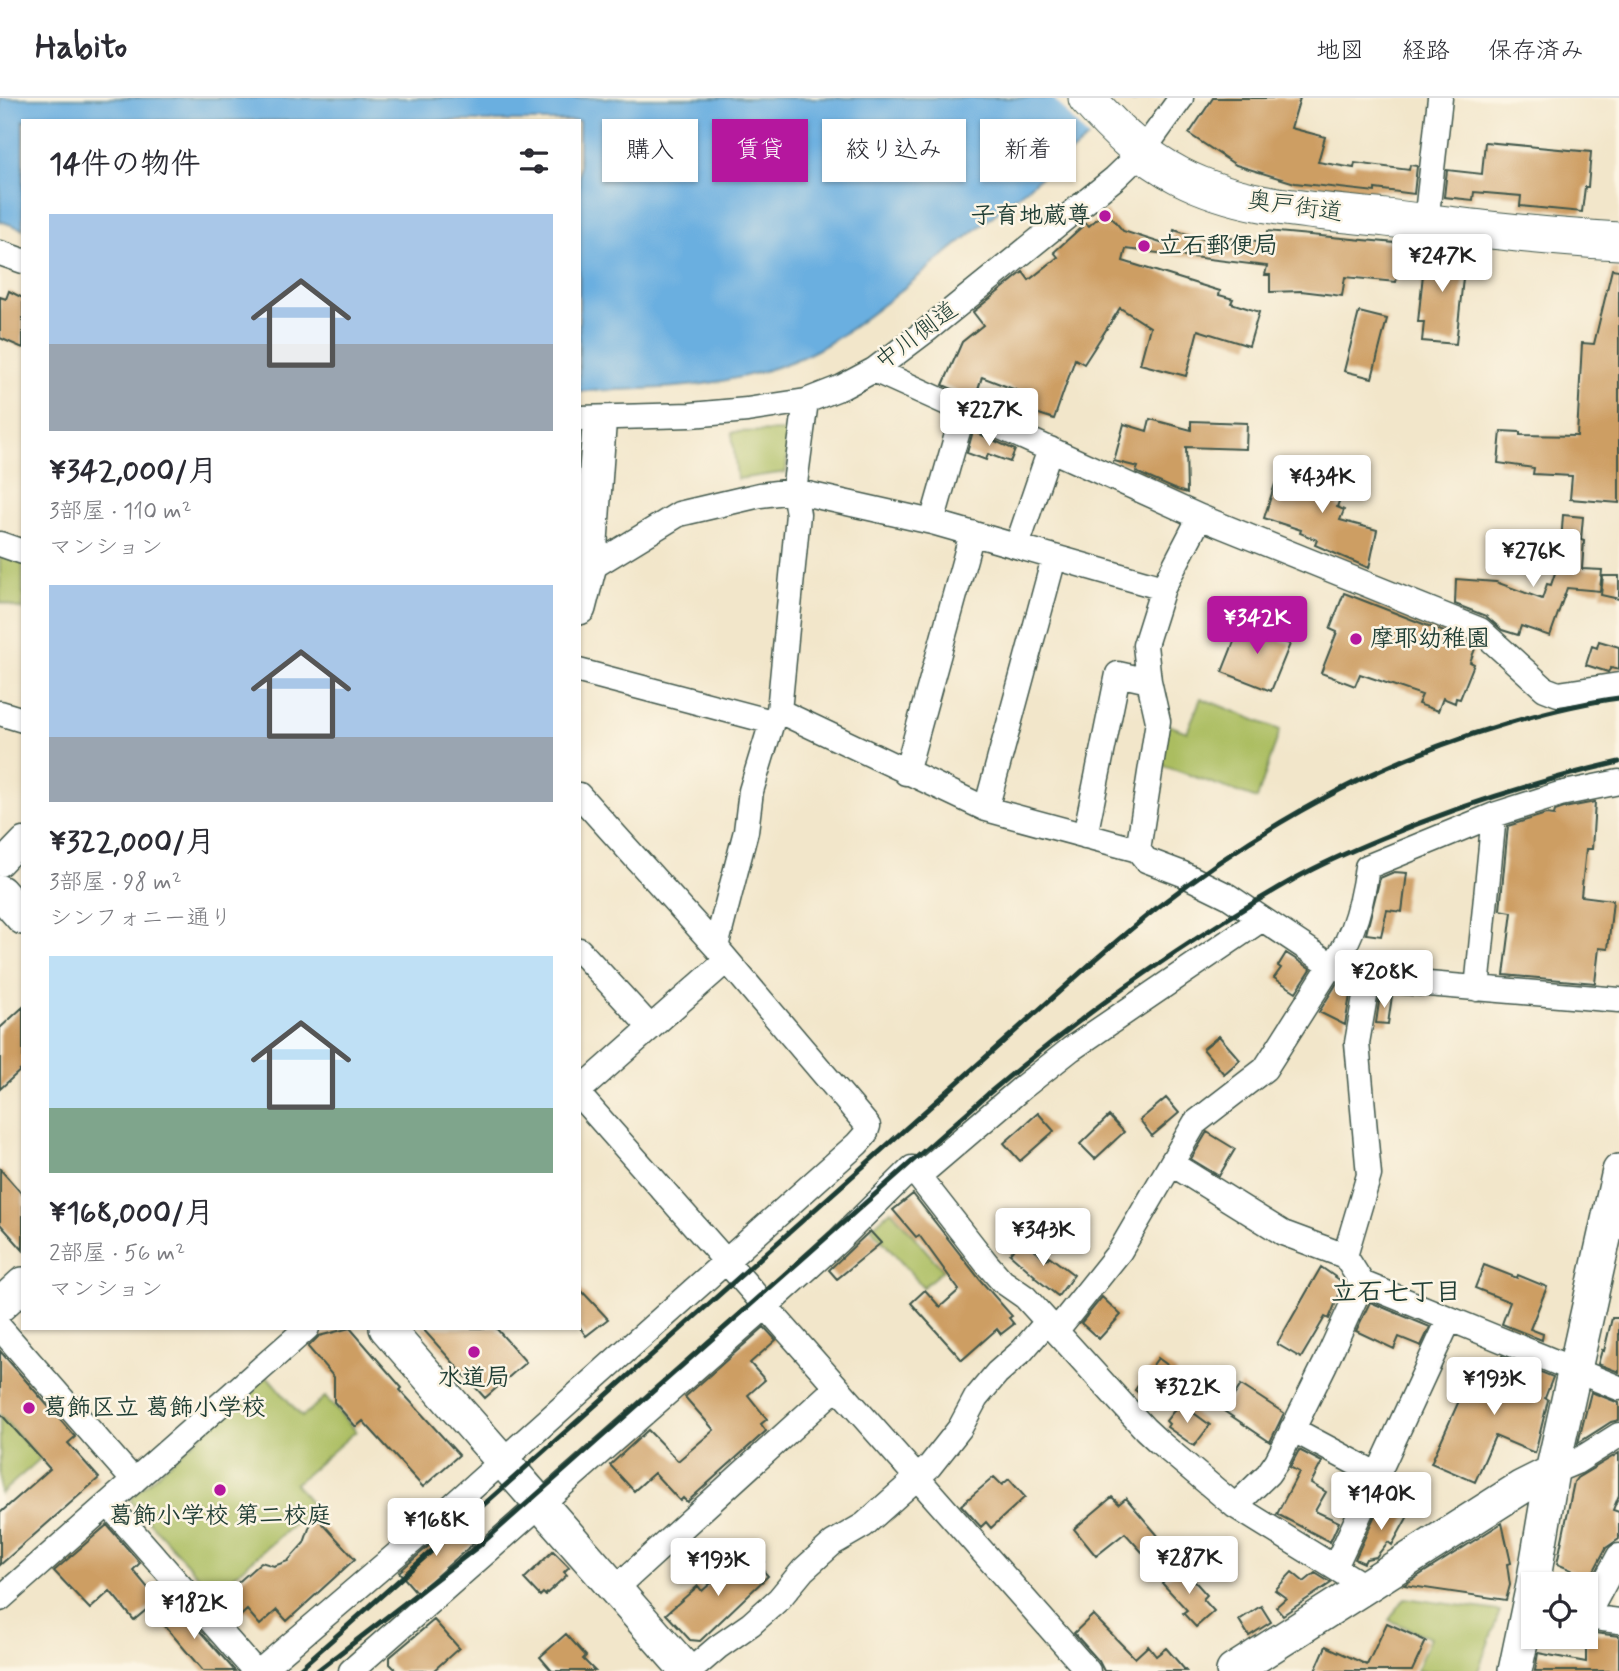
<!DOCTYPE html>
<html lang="ja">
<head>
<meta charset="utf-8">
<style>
	:root { --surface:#fff; --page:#f7f7f7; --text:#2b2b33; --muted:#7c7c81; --line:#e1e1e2; --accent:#b5179e }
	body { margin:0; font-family:Mynerve,"Klee One",sans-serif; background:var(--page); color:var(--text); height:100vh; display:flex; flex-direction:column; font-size:26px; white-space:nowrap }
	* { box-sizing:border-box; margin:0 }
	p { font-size:23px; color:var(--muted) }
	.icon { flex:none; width:38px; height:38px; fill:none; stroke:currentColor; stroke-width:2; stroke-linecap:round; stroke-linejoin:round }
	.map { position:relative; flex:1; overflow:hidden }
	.side { position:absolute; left:21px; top:21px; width:560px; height:1211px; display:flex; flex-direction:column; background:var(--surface); border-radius:0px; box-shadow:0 2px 5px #0004 }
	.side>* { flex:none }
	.guide { position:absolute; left:602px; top:21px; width:665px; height:63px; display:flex; gap:14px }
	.buttons { position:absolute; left:1521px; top:1474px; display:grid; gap:14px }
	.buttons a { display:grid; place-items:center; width:77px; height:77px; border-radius:0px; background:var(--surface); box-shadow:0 2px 5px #0004; font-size:35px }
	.price { position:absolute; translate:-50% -60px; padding:0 16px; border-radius:7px; background:#fff; color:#222; font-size:23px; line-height:46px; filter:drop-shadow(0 2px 4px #0008) }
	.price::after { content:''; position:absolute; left:50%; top:42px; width:21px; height:16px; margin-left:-10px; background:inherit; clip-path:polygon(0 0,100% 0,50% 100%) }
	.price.selected { background:var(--accent); color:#fff }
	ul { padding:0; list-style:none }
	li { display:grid; align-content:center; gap:14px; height:371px; padding:0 28px }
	li span { display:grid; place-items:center; height:217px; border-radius:0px; color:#555 }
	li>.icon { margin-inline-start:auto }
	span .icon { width:126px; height:126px; fill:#fffc; stroke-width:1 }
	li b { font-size:30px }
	h2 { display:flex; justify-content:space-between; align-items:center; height:84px; padding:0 28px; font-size:30px }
	.chip { padding:0 24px; border-radius:0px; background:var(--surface); box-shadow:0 2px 5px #0004; font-size:24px; line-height:63px }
	.chip.selected { background:var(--accent); color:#fff }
	header { display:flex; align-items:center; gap:42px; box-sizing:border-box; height:98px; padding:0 35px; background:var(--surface); border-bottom:2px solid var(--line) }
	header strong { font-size:33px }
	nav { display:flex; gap:38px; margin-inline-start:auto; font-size:24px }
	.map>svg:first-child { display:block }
	.green { fill:#abbd61; stroke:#657d4a; stroke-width:2 }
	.water { fill:#6aafe0; stroke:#44768a; stroke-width:2 }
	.pier { fill:#f2e6ca }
	.building { fill:#cd9e64 }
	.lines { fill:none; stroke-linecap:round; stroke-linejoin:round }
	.street-casing { stroke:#3f564a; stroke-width:27 }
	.secondary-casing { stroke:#3f564a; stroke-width:36 }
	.primary-casing { stroke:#3f564a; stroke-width:39 }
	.street { stroke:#fff; stroke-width:24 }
	.secondary { stroke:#fff; stroke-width:33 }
	.primary { stroke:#fff; stroke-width:37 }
	.rail { stroke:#1f3d34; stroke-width:5 }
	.poi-dot { fill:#b5179e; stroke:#fcf5e5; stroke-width:2.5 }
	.labels { text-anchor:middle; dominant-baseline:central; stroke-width:5; stroke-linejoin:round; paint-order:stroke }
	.street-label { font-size:24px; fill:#1f3d34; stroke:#fcf5e5 }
	.poi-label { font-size:24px; font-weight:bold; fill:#1f3d34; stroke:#fcf5e5; text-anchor:start }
	.neighbourhood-label { font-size:26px; font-weight:bold; fill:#1f3d34; stroke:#fcf5e5 }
</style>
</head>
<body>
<header>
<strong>Habito</strong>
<nav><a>地図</a><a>経路</a><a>保存済み</a></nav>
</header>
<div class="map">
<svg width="1619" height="1573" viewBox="0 0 1619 1573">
	<rect width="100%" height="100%" fill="#fcf5e5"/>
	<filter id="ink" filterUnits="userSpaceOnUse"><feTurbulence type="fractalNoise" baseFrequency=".0143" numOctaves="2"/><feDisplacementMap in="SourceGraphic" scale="14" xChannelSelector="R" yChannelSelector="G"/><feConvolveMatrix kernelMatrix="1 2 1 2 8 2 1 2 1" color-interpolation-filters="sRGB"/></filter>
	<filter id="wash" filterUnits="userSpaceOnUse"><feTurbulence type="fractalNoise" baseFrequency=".00686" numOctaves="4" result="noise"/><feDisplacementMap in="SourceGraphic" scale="28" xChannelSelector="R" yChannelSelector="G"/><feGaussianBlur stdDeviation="1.57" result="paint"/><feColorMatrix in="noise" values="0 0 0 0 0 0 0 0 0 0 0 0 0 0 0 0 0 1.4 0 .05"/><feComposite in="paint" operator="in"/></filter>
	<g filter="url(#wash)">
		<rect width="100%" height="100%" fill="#f2e6ca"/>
		<!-- green -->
		<path class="green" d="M789 333 786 374 737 381 732 334Z
			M0 454 23 463V512L0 504Z
			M1201 600 1280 632 1257 701 1156 665 1166 626 1187 634Z
			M891 1112 943 1172 923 1189 871 1130Z
			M267 1278 302 1319 325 1299 356 1333 295 1386 314 1409 214 1495 131 1404 132 1399Z
			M0 1317 40 1361 0 1396Z
			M1405 1500 1500 1513 1478 1573H1416L1430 1540 1389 1522Z"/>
		<!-- water -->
		<path class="water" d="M0 0H1138L893 199C866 219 840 241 809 256 734 291 660 291 579 293V23H23V131L0 123Z"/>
		<!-- pier -->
		<path class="pier" d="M1053 0H1129L1135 8 1091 43Z"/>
		<g id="blocks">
			<!-- building -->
			<path class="building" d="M1213 0H1300L1291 30 1325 39 1318 64 1354 70 1355 65 1409 72 1410 67 1417 68 1414 96 1375 91V94L1295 85 1236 67 1189 36Z
				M1485 44 1591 54 1588 89H1585L1582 114 1520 108 1521 98 1474 94 1473 102 1444 99 1447 72 1482 76Z
				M1106 113 1123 133 1167 147 1166 156 1126 151 1123 163 1220 193 1219 197 1233 201 1231 205 1259 214 1249 248 1198 232 1186 278 1140 266 1150 229 1120 210 1084 266 1075 261 1054 321 1030 313 1034 299 982 279 975 301 943 287 962 244 983 227 973 214 1023 174 1029 182 1058 159 1054 154 1075 135 1086 125 1089 128Z
				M1174 132 1219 146 1220 139 1266 144 1267 133 1406 146 1396 184 1345 179 1342 198 1301 193 1270 194V177H1265L1267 168 1167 156Z
				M1426 148 1466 152 1456 246 1422 243 1424 224H1418Z
				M1612 171 1619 172V405L1570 401 1572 378 1533 376 1534 370 1498 365 1501 333 1520 334V337L1577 338 1582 245 1594 246Z
				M9 193 23 200V250L0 240V199L6 201Z
				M1359 214 1387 221 1372 280 1344 273Z
				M1150 321 1191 332V323L1247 325 1246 351 1186 349 1187 395 1177 392 1136 374 1138 369 1114 363 1124 326 1147 333Z
				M973 333 1015 352 1010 364 988 356 986 362 967 355Z
				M1311 367 1330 373 1331 370 1349 376 1337 409 1344 412 1340 422 1377 432 1369 470 1315 447 1317 442 1300 435 1301 432 1264 420 1275 386 1292 392 1297 379 1306 382Z
				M1563 417 1583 419 1581 442 1584 443 1582 471 1602 472 1600 493 1567 490 1550 538 1521 528 1518 537 1502 532 1486 518 1455 506 1456 481 1496 484 1542 501 1547 486 1551 487 1560 460Z
				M1603 478H1619V501L1601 497Z
				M1344 495 1472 545 1476 548 1470 564 1474 566 1460 601 1456 600 1455 605 1443 600 1438 613 1418 606 1422 597 1360 576 1355 588 1321 575 1337 534 1330 531Z
				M1257 524 1280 534 1277 541 1290 546 1271 593 1222 574 1241 526 1254 531Z
				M1599 543 1619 549V572L1611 570 1608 574 1586 567 1592 548 1597 550Z
				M1595 704 1592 751H1586L1581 798 1613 802 1608 851 1599 850 1595 885 1504 877 1512 814 1500 812 1508 728 1546 716 1554 717 1555 713 1564 710Z
				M1394 774 1407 775 1402 814 1387 812 1381 838 1366 836 1380 780Z
				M1286 855 1311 871 1296 894 1274 880 1281 870 1278 868Z
				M1337 885 1351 891 1345 927 1319 914Z
				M1380 897 1392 898 1388 926 1376 925Z
				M23 909V970L0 991V930Z
				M1219 938 1240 962 1224 976 1203 951Z
				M1166 1000 1179 1015 1152 1038 1140 1022Z
				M1038 1015 1054 1033 1020 1063 1004 1045Z
				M1109 1018 1124 1034 1095 1061 1080 1046Z
				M1207 1034 1235 1051 1219 1078 1191 1061Z
				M0 1071 23 1097V1152L0 1126Z
				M913 1096 981 1183 1012 1218 1009 1220 1014 1226 1001 1236 997 1231 962 1262 911 1205 925 1192 940 1209 959 1192 919 1137 916 1139 893 1112Z
				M870 1133 881 1145 837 1181 829 1172Z
				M1022 1141 1047 1162 1049 1158 1074 1177 1058 1198 1034 1179 1035 1178 1010 1156Z
				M1484 1167 1517 1180 1518 1177 1547 1189 1530 1231 1543 1236 1542 1242 1502 1226 1510 1204 1475 1190Z
				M1321 1169 1344 1185 1329 1221 1325 1219 1301 1260 1277 1246Z
				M579 1190 608 1221 586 1238 579 1228Z
				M1102 1199 1121 1217 1099 1241 1081 1225Z
				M1370 1204 1430 1229 1421 1248 1399 1239 1394 1251 1356 1233Z
				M1612 1220H1619V1274L1598 1266 1602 1252 1604 1253Z
				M764 1229 776 1242 750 1265 765 1282 748 1297 767 1321 761 1326 766 1333 687 1404 683 1400 680 1403 654 1375 634 1393 610 1367 648 1332 678 1363 714 1332 685 1299Z
				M350 1230 402 1290 400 1292 459 1357 423 1389 363 1323 356 1329 334 1304V1279L308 1249 319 1238Z
				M422 1230H496L526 1264 485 1300Z
				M0 1253 75 1339 68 1345 99 1380 0 1467V1415L50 1371 0 1315Z
				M1502 1258 1553 1279 1545 1300 1548 1302 1535 1355 1495 1338 1475 1384 1431 1365 1471 1276 1491 1285Z
				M1158 1260 1177 1274 1154 1306 1135 1292Z
				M1241 1287 1284 1315 1270 1344 1224 1313Z
				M1591 1294 1619 1305V1322L1611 1324 1578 1345Z
				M1180 1305 1210 1327 1194 1348 1167 1329 1169 1326 1166 1323Z
				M1299 1352 1322 1364 1311 1385 1326 1394 1315 1413 1339 1424 1330 1444 1277 1416 1299 1374 1290 1369Z
				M1619 1355V1397L1613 1412 1619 1414V1441L1606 1450 1590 1480 1557 1466 1574 1384 1577 1380Z
				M994 1379 1002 1387 1009 1381 1025 1399 991 1430 986 1424 981 1429 961 1407Z
				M1112 1399 1119 1406 1126 1400 1159 1439 1142 1454 1125 1435 1096 1458 1074 1431Z
				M1380 1406 1386 1409 1388 1407 1408 1418 1392 1447 1388 1444 1376 1459 1366 1461 1364 1465 1355 1461Z
				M314 1416 355 1461 287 1523 277 1512 260 1527 247 1512 233 1525 215 1505 261 1464 274 1468 288 1463 304 1445Z
				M456 1424 474 1445 417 1495 399 1474Z
				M1502 1425 1511 1465 1507 1466 1510 1487 1506 1502 1404 1487Z
				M107 1427 140 1465 133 1472 158 1502 134 1522 110 1493 90 1511 54 1473Z
				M754 1451 765 1464 760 1469 768 1478 700 1543 690 1542 666 1516 698 1488 702 1493 727 1471 729 1474Z
				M553 1453 569 1469 564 1474 567 1477 545 1497 543 1495 540 1498 524 1481Z
				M1181 1468 1207 1497 1203 1501 1214 1513 1196 1529 1183 1515 1187 1512 1162 1485Z
				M1292 1474 1304 1484 1315 1475 1331 1485 1283 1517 1276 1509 1286 1500 1275 1492Z
				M176 1506 235 1573H203L159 1521Z
				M1261 1508 1271 1524 1249 1538 1239 1522Z
				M1093 1517 1135 1560 1148 1548 1156 1558 1166 1550 1186 1573H1104L1099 1563 1074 1535Z
				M434 1522 459 1550 433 1573H397L390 1566V1559Z
				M1387 1525 1426 1543 1412 1573H1315L1326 1548 1367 1567Z
				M1586 1534 1619 1538V1573H1535L1538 1555 1586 1564Z
				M566 1536 586 1558 583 1561 595 1573H552L540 1559Z"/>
		</g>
	</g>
	<g filter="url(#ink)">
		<use href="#blocks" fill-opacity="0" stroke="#3f564a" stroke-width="2"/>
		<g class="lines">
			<!-- street casing -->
			<g class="street-casing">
				<path id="street" d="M1426 125 1440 0
					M0 155 23 163
					M874 272 1200 419 1480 532 1545 591 1558 596 1619 587
					M579 320 691 317 747 312 806 303 842 289 874 272 927 232 1115 80 1142 54 1181 0
					M932 424 964 312
					M0 446 23 454
					M1017 448 1050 351
					M589 471 679 416 760 397 794 393 932 424 1163 490
					M579 573 772 624
					M779 613 986 711 1138 752 1146 762 1183 776 1228 798 1333 868 1368 881 1619 902
					M0 615 23 622
					M906 675 972 435
					M986 711 1054 460
					M1085 738 1118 576 1149 583
					M1138 752 1158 623 1149 583 1145 547 1163 490 1200 419
					M0 766 23 742
					M716 849 746 733 751 693 772 624 779 613 798 416 794 393 806 303
					M579 852 649 928
					M1477 891 1494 717
					M579 993 726 863
					M579 997 1088 1573
					M1172 1066 1283 1135 1345 1158
					M920 1077 1023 989 1071 951 1262 821
					M1362 1185 1619 1290
					M0 1230 134 1383
					M1056 1233 1120 1153 1195 1025 1265 971 1326 875C1352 848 1362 805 1367 769L1494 717 1560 696 1619 684
					M1292 1331 1376 1376
					M1552 1374 1576 1364 1619 1337
					M108 1406 255 1573
					M1235 1408 1268 1376 1277 1363 1325 1266 1362 1185 1345 1158 1369 1077 1357 945 1368 881
					M1335 1469 1449 1222
					M615 1491 837 1289
					M0 1501 307 1230
					M1586 1519 1619 1458
					M1586 1519 1619 1523
					M260 1573 423 1434 857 1046 865 1037 868 1028 716 849 579 697
					M351 1573 766 1208 838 1143 912 1070 987 1166 1002 1183 1025 1199 1145 1331 1159 1344 1235 1408 1366 1489
					M690 1573 718 1549 751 1526 779 1501 803 1472 833 1445 864 1427 929 1369 960 1330 976 1300 997 1275 1022 1253 1047 1224"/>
			</g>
			<!-- secondary casing -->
			<g class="secondary-casing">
				<path id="secondary" d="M579 510 589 471 599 330
					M0 794 23 820
					M0 1207 23 1186
					M386 1230 687 1573
					M1533 1486 1552 1374 1619 1073
					M1233 1573 1522 1389 1552 1374
					M1515 1573 1533 1487"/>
			</g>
			<!-- primary casing -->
			<g class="primary-casing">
				<path id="primary" d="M1087 0C1114 31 1143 59 1180 78 1244 111 1316 112 1386 120 1464 129 1541 139 1619 143"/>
			</g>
			<!-- street -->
			<use href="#street" class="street"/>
			<!-- secondary -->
			<use href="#secondary" class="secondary"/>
			<!-- primary -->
			<use href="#primary" class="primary"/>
			<!-- rail -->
			<path class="rail" d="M297 1573 1069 885C1098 859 1128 833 1158 809 1261 728 1378 663 1505 626 1542 615 1580 605 1619 600
				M317 1573 480 1447 988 996C1084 915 1187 842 1296 780 1323 765 1353 752 1382 740 1459 708 1537 683 1619 664"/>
		</g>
	</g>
	<!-- markers -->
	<g class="poi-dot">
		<circle cx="1105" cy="118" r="7"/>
		<circle cx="1144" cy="148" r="7"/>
		<circle cx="1356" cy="541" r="7"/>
		<circle cx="474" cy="1254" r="7"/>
		<circle cx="29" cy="1310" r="7"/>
		<circle cx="220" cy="1392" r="7"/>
	</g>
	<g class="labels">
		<!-- street labels -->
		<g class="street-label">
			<text transform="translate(1295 109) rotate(8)">奥戸街道</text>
			<text transform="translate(917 238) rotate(-37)">中川側道</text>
		</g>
		<!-- poi labels -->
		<g class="poi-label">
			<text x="1091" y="118" text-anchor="end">子育地蔵尊</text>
			<text x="1158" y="148">立石郵便局</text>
			<text x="1370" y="541">摩耶幼稚園</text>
			<text x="474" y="1280" text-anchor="middle">水道局</text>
			<text x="43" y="1310">葛飾区立 葛飾小学校</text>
			<text x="220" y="1418" text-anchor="middle">葛飾小学校 第二校庭</text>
		</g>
		<!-- neighbourhood labels -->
		<g class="neighbourhood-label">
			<text x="1396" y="1195">立石七丁目</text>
		</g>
	</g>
</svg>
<div class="buttons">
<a><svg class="icon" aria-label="locate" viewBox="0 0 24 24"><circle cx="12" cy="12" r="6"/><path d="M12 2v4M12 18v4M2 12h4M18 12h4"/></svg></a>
</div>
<b class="price" style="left:1442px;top:196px">¥247K</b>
<b class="price" style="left:989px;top:350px">¥227K</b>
<b class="price" style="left:1322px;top:417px">¥434K</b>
<b class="price" style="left:1533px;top:491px">¥276K</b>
<b class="price selected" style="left:1257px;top:558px">¥342K</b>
<b class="price" style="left:1384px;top:912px">¥208K</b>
<b class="price" style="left:1043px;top:1170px">¥343K</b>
<b class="price" style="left:1494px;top:1319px">¥193K</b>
<b class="price" style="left:1187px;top:1327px">¥322K</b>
<b class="price" style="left:1381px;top:1434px">¥140K</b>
<b class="price" style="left:436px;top:1460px">¥168K</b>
<b class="price" style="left:1189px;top:1498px">¥287K</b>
<b class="price" style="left:718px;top:1500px">¥193K</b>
<b class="price" style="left:194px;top:1543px">¥182K</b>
<div class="guide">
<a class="chip">購入</a>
<a class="chip selected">賃貸</a>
<a class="chip">絞り込み</a>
<a class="chip">新着</a>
</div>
<section class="side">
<h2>14件の物件<svg class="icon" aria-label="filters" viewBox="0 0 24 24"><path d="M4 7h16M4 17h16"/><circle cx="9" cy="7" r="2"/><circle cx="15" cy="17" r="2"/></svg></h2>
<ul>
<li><span style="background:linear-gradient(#a9c7e8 60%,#9aa5b1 0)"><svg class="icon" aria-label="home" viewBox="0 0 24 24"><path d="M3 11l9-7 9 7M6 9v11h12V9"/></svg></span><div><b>¥342,000/月</b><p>3部屋 · 110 m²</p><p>マンション</p></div></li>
<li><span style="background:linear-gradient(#a9c7e8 70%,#9aa5b1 0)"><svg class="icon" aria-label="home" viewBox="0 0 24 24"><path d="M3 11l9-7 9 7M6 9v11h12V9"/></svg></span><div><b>¥322,000/月</b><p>3部屋 · 98 m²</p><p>シンフォニー通り</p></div></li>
<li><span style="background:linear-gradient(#bfe0f5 70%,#7fa58c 0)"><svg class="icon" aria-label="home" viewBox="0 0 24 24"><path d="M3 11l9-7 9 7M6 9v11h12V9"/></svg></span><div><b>¥168,000/月</b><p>2部屋 · 56 m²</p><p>マンション</p></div></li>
</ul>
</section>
</div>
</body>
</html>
